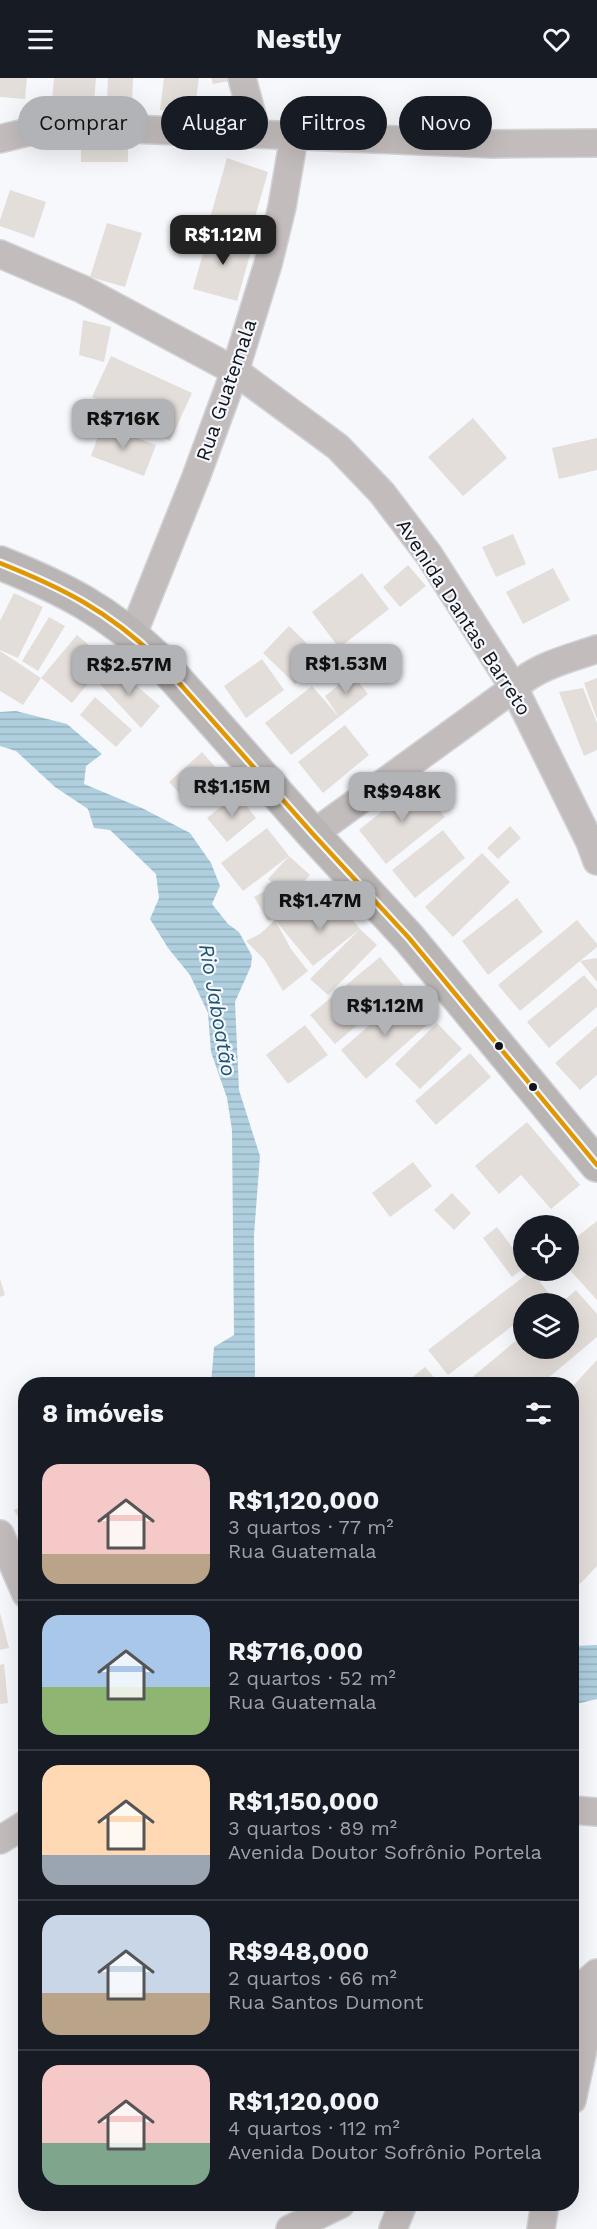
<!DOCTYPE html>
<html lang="pt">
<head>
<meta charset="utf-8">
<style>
	:root { --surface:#171b24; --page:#20242c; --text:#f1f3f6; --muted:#9ea1a6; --line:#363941; --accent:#b1b3b6 }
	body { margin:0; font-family:"Work Sans",sans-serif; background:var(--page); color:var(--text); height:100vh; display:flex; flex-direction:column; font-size:22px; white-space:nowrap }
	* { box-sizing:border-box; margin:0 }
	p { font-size:20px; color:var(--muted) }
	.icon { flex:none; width:33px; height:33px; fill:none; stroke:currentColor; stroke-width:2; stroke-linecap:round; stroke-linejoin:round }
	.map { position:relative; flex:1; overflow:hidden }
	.drawer { position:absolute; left:18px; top:1299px; width:561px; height:834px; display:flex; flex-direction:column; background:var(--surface); border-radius:24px; box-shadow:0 6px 24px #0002 }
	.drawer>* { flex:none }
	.hud { position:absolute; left:18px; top:18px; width:561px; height:54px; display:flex; gap:12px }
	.tools { position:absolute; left:513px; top:1137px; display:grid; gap:12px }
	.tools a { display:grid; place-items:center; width:66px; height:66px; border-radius:50%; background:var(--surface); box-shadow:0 6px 24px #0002; font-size:30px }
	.price { position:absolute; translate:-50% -51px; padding:0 14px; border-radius:12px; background:var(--accent); color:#111; font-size:20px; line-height:39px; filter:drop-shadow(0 2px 3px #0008) }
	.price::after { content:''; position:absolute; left:50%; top:36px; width:18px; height:14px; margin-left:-9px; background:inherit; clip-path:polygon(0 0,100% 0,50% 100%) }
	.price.current { background:#222; color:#fff }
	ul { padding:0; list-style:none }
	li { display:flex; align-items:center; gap:18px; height:150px; padding:0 24px }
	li+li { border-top:2px solid var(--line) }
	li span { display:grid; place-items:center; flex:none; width:168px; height:120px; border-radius:18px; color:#555 }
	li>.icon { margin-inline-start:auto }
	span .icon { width:72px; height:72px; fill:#fffc; stroke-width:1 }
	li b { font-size:26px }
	h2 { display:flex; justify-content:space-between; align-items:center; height:72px; padding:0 24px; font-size:26px }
	.chip { padding:0 21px; border-radius:27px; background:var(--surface); box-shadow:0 6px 24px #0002; font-size:21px; line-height:54px }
	.chip.current { background:var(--accent); color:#111 }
	header { display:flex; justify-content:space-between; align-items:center; height:78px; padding:0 24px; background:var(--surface); font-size:27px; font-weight:700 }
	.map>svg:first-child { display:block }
	.water { fill:url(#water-rules) }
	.building { fill:#e4deda }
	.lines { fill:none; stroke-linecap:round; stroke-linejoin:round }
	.street-casing { stroke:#d3d4d7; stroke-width:30 }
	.primary-casing { stroke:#d3d4d7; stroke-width:36 }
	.street { stroke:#c3bcbc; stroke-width:27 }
	.primary { stroke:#bab5b5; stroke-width:33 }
	.bus-1-casing { stroke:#f4f7fe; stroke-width:9 }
	.bus-1 { stroke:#e09802; stroke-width:4.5 }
	.bus-dot { fill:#131518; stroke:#f4f7fe; stroke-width:2 }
	.labels { text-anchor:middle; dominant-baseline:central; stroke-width:4.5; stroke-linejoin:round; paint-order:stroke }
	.street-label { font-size:20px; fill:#131518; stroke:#f4f7fe }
	.water-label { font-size:21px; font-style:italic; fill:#1d556c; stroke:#f4f7fe }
</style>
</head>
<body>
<header><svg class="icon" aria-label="menu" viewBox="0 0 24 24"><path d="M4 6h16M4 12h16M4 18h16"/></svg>Nestly<svg class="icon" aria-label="heart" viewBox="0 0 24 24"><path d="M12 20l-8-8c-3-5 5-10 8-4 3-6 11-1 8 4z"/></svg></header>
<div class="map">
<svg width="597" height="2151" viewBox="0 0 597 2151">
	<defs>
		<pattern id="water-rules" width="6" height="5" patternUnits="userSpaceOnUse" patternTransform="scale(1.5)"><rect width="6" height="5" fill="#afcfdf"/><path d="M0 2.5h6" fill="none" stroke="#96b1bf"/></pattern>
	</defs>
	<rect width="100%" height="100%" fill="#f6f8fc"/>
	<!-- water -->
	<path class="water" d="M16 633 67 646 102 676 86 688 84 706 144 731 190 755 211 785 220 808 212 826 228 846 239 854 252 878 251 888 235 924 239 1012 260 1078 254 1157 255 1299 252 1306H211L214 1269 234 1257 232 1052 227 1020 211 974 208 935 190 897 168 870 150 841 159 820 156 796 110 752 94 750 88 731 55 709 16 673 0 668V634Z
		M597 1567V1621L572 1627V1568Z"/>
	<!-- building -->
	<path class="building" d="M0 0H27L25 21 0 19Z
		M54 0H96L93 36 51 33Z
		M108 0H133L132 24 107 23Z
		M164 0H199L194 36 160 32Z
		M211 0H229V3L213 6Z
		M81 64H128V84H81Z
		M227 80 268 94 250 156 210 140Z
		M10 112 46 124 34 160 0 148V142Z
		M107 145 142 155 125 209 90 199Z
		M209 154 253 166 237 223 193 211Z
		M83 242 111 249 104 284 79 277Z
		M111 278 192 315 170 363 136 347 139 340 92 319Z
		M473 340 507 380 463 418 428 379Z
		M102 347 156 367 144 398 91 378Z
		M597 360V392L559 401 552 370Z
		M513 456 526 486 496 499 482 469Z
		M408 487 426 508 400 529 383 509Z
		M553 490 570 522 523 546 506 514Z
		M362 495 389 531 339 570 312 534Z
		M14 515 43 529 18 580 0 572V543Z
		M49 539 65 548 38 593 22 583Z
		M289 548 322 580 295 606 263 575Z
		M77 557 111 586 91 602 72 625 41 600Z
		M0 573 41 600 23 627 0 613Z
		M262 581 284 612 246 640 224 608Z
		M111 586 160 628 141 650 98 604Z
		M352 596 368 616 339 639 325 618Z
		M597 600V641L584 605Z
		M312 608 339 639 291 677 265 645Z
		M583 610 597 645V672L584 678 559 614Z
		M95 619 132 652 116 669 80 637Z
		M345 647 369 677 323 715 298 684Z
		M202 674 225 700 192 729 169 704Z
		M417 705 445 739 386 786 359 752Z
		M237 716 256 740 227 764 207 740Z
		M510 748 521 760 498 781 487 770Z
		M267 750 289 778 310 797 289 820 268 801 289 778 243 813 221 785Z
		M443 752 465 780 415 820 392 792Z
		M482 775 510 804 453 859 425 829Z
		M322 804 360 851 377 867 328 917 310 901 360 851 313 888 275 842 288 831 268 843 254 819 275 807 288 831Z
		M517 820 543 854 488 897 462 863Z
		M275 842 291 871 308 893 283 913 264 881 246 863 260 856Z
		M577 842 597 866V869L580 883 596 880 597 881V904L580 883 520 933 498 907Z
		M380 879 404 908 335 966 310 937Z
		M584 897 597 912V929L549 970 527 944Z
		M404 917 429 945 366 1001 341 972Z
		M437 945 462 971 420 1011 395 986Z
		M305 947 328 977 288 1006 266 977Z
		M597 948V997L580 1012 555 985Z
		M470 975 491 999 436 1047 415 1023Z
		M527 1044 580 1107 551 1131 521 1097 499 1116 475 1088Z
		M413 1084 432 1108 390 1139 372 1115Z
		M452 1115 471 1135 454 1152 434 1132Z
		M597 1143V1222L568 1190V1166Z
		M497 1149 524 1185V1190L512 1199 483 1160Z
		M531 1193 551 1218 541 1226H524V1239L448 1297 428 1272Z
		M0 1201 5 1217 0 1219Z
		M576 1212 597 1236V1259L541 1306H464L524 1256V1270H568V1226H560Z
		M597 1282V1488L580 1506 572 1498V1309Z
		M425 1289 440 1306H404Z
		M26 1426V1454L14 1432Z
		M0 1535 9 1570 0 1572Z
		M4 1586 8 1625 0 1626V1587Z"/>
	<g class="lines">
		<!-- street casing -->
		<g class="street-casing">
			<path id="street" d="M242 0 257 56
				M0 61 28 54 84 49 493 66 597 65
				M0 176 82 211 235 293 338 369 382 415 429 477 514 610 590 764 597 783
				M133 556 196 399 235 293 268 186 282 129 294 59
				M313 756 514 610C536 588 568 581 597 571
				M0 1456 26 1516
				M572 1732 597 1734
				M0 1762 26 1746
				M572 1917 597 1895
				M572 2022 597 1906
				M290 2151 341 2126
				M393 2151 403 2126
				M541 2151 545 2126"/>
		</g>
		<!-- primary casing -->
		<g class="primary-casing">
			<path id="primary" d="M0 485C63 510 108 533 157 580L313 756 409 860 597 1087"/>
		</g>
		<!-- street -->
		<use href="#street" class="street"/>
		<!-- primary -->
		<use href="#primary" class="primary"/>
		<!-- bus-1 casing -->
		<g class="bus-1-casing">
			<path id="bus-1" d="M0 485C63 510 108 533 157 580L313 756 409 860 597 1087"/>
		</g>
		<!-- bus-1 -->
		<use href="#bus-1" class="bus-1"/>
	</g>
	<!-- markers -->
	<g class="bus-dot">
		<circle cx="499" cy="968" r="5"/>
		<circle cx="533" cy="1009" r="5"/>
	</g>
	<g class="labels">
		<!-- street labels -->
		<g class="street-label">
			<text transform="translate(226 312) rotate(-71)">Rua Guatemala</text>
			<text transform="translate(464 539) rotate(57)">Avenida Dantas Barreto</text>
		</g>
		<!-- water labels -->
		<g class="water-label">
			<text transform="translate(218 932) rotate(80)">Rio Jaboatão</text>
		</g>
	</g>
</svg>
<div class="tools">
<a><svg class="icon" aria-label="locate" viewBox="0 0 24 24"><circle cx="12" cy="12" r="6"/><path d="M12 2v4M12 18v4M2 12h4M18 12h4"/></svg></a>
<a><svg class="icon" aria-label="layers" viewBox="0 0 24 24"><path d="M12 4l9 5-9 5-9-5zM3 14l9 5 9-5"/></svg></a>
</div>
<b class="price current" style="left:223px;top:188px">R$1.12M</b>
<b class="price" style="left:123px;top:372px">R$716K</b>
<b class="price" style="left:346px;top:617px">R$1.53M</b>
<b class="price" style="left:129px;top:618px">R$2.57M</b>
<b class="price" style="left:232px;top:740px">R$1.15M</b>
<b class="price" style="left:402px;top:745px">R$948K</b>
<b class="price" style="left:320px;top:854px">R$1.47M</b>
<b class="price" style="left:385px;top:959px">R$1.12M</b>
<div class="hud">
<a class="chip current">Comprar</a>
<a class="chip">Alugar</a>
<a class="chip">Filtros</a>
<a class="chip">Novo</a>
</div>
<section class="drawer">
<h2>8 imóveis<svg class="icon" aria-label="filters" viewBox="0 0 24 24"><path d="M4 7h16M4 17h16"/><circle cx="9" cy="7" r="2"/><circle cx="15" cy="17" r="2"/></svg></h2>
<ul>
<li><span style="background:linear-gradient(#f6c9c9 75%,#b9a48a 0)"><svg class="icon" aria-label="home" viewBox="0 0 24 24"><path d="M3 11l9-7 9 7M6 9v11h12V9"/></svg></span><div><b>R$1,120,000</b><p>3 quartos · 77 m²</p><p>Rua Guatemala</p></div></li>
<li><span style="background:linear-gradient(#a9c7e8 60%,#8fb573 0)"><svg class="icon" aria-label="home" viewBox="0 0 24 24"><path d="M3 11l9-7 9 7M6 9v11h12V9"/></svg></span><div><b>R$716,000</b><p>2 quartos · 52 m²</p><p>Rua Guatemala</p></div></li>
<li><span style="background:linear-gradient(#ffd9b3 75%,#9aa5b1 0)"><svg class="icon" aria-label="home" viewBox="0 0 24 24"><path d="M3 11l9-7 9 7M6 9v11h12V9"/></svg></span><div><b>R$1,150,000</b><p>3 quartos · 89 m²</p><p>Avenida Doutor Sofrônio Portela</p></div></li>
<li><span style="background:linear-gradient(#c9d6e8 65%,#b9a48a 0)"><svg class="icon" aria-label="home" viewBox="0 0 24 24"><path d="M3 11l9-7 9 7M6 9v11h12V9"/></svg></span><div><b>R$948,000</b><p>2 quartos · 66 m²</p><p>Rua Santos Dumont</p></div></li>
<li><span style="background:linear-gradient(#f6c9c9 65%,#7fa58c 0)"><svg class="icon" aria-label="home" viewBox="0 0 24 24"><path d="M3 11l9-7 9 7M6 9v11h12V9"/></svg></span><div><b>R$1,120,000</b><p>4 quartos · 112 m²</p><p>Avenida Doutor Sofrônio Portela</p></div></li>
</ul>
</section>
</div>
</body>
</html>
